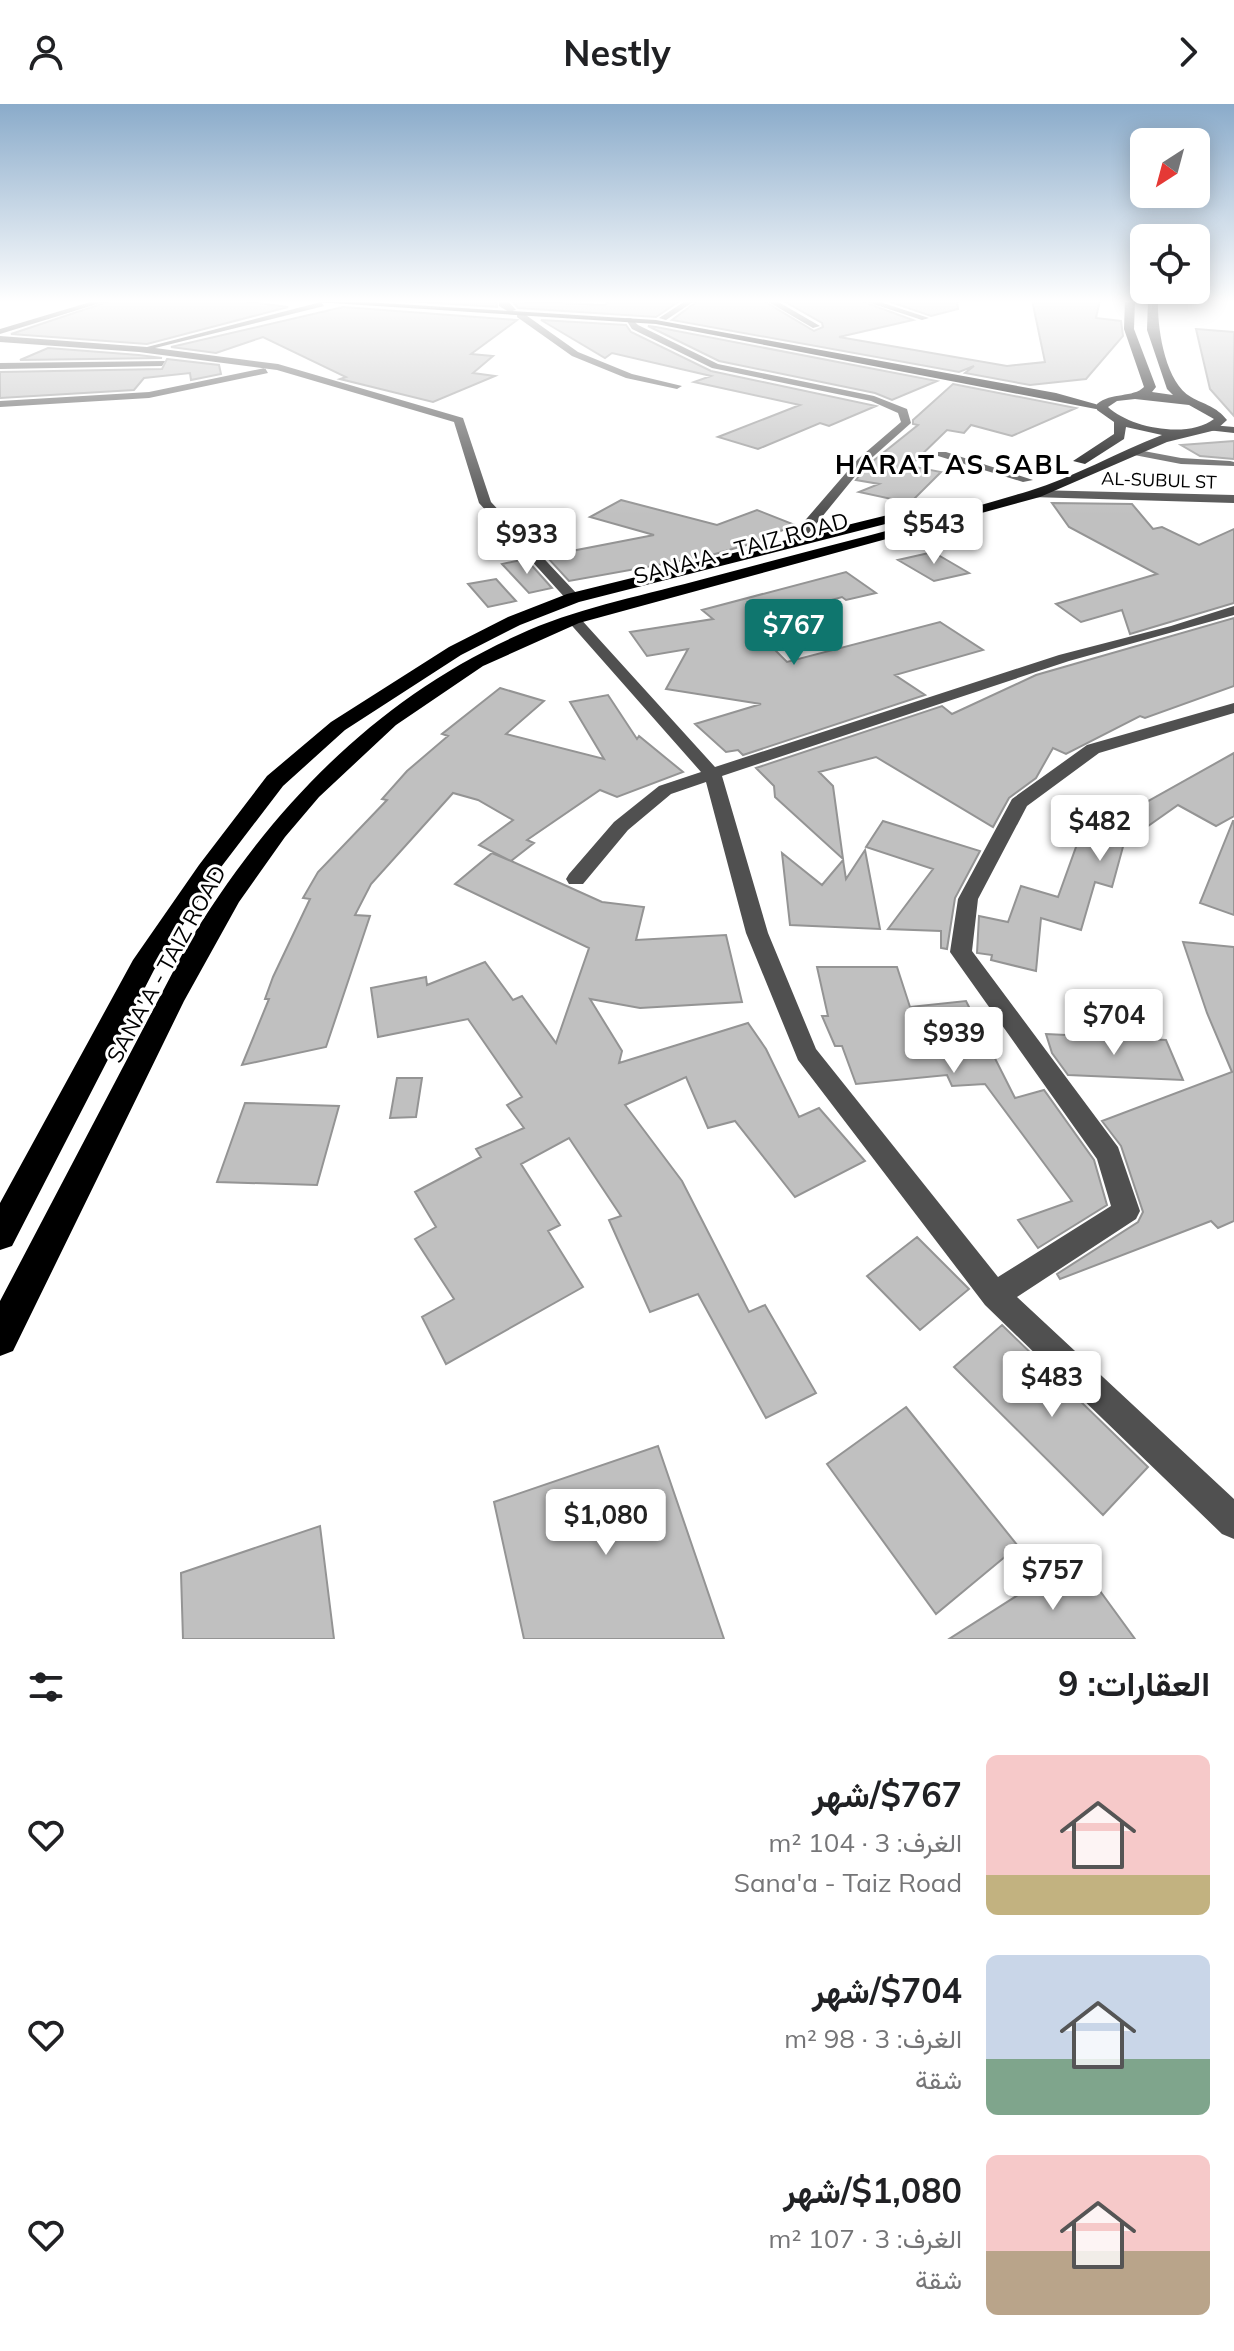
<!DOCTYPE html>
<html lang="ar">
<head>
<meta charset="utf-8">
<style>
	:root { --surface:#fff; --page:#f2f2f2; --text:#202124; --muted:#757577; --accent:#0f766e }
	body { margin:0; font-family:Mulish,Vazirmatn,sans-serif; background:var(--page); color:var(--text); direction:rtl; height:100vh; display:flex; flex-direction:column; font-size:30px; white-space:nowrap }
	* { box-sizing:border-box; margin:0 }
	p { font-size:26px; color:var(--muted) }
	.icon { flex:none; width:44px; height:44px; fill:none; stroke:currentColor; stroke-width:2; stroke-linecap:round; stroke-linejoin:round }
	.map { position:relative; height:1535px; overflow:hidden; direction:ltr }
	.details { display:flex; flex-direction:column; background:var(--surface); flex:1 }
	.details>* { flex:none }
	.needle { width:52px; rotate:216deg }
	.buttons { position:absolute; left:1130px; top:24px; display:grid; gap:16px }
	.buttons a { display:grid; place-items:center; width:80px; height:80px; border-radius:12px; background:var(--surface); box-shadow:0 4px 20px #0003; font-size:40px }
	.price { position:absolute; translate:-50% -68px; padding:0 18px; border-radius:8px; background:#fff; color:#222; font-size:26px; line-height:52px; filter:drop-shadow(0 2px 4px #0008) }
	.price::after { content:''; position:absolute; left:50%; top:48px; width:24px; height:18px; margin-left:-12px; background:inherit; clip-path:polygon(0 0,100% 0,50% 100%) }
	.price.on { background:var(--accent); color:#fff }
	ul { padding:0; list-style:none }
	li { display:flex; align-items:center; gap:24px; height:200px; padding:0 24px }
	li span { display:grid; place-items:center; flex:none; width:224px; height:160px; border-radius:12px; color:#555 }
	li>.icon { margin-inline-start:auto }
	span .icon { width:96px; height:96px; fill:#fffc; stroke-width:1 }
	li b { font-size:34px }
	h2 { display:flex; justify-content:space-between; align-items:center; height:96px; padding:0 24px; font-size:34px }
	header { display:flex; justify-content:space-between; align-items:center; height:104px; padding:0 24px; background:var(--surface); font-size:36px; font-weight:700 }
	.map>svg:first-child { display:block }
	.building { fill:#c0c0c0; stroke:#949494; stroke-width:2 }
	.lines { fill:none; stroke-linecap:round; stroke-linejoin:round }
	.minor { fill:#505050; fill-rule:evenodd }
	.major { fill:#000; fill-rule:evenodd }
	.highway { fill:#000; fill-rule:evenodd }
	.labels { text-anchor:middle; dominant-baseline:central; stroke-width:6; stroke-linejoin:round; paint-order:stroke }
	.far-street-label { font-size:18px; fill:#000; stroke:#fff }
	.street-label { font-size:22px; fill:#000; stroke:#fff }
	.far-district-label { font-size:26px; font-weight:bold; letter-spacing:2px; fill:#000; stroke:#fff }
</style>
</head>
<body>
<header><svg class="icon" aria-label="forward" viewBox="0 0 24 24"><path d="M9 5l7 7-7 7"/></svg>Nestly<svg class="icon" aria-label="person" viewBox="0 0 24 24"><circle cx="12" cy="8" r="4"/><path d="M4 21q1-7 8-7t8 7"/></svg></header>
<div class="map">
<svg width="1234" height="1535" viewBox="0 0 1234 1535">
	<rect width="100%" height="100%" fill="#fff"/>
	<!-- building -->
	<path class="building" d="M113 196H236L288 203 147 240 11 230Z
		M390 196H496L497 203Z
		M610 196H681L656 213 518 204 512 197 605 201Z
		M699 196H762L814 227 823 223 822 219 782 196H858L913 216 839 233 1007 262 1045 258 1032 196H1100L1096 214 1121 217 1123 232 1086 275 1030 281 965 269 974 262 959 268 672 216Z
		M885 196H957L958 205 931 212Z
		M343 203 517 216 471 250 493 252 473 269 495 272 433 298 340 275 346 273 263 233 216 249 171 243Z
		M541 216 626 221 631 228 711 267 876 302 829 322 820 319 758 345 718 333 800 301 694 278 711 272 612 249 605 254Z
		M648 222 656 223 937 277 892 296 875 289 719 257Z
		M1196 225 1234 228V312L1210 285Z
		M48 244 139 251 162 254 20 256Z
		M167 255 219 261 221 270 191 276 190 269 144 274 134 286 0 294V268L162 265Z
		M953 280 1076 304 1012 332 971 321 964 329 947 326 910 362 941 368 910 399 859 388 879 380 856 376 868 361 918 321 913 320V316Z
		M1234 337V355L1200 352 1181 341Z
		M621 396 717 421 757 406 795 421 761 435 764 436 708 452 569 477 546 452 654 431 590 413Z
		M1052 399 1132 400 1153 425 1162 423 1199 441 1234 425V499L1130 530 1122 506 1081 518 1056 500 1157 470 1069 423Z
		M933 448 969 469 934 477 898 456Z
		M526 455 552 484 529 489 502 460Z
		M846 468 876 489 846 496 842 493 748 519 787 558 940 518 983 546 895 571 925 591 743 651 738 646 726 648 695 620 761 600 666 585 688 545 647 552 630 528 713 515 702 506Z
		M496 475 516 497 488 503 468 480Z
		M1234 514V582L1145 614 1140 612 1066 650 1053 644 1036 674 1009 694 993 723 876 653 819 668 833 682 843 755 775 693 774 682 756 664 942 602 952 610 1036 571Z
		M500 584 544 597 506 630 604 655 570 598 608 591 637 635 639 632 683 668 617 693 600 686 527 736 534 739 511 757 602 798 644 803 636 836 726 831 742 898 640 904 590 895 622 947 619 959 748 919 766 945 799 1013 819 1004 865 1057 795 1093 735 1017 708 1024 686 973 625 1001 682 1077 749 1208 765 1201 816 1289 766 1314 698 1190 650 1208 609 1116 621 1112 569 1034 521 1060 560 1121 548 1127 583 1183 446 1260 422 1213 454 1195 415 1135 436 1123 415 1088 481 1053 476 1045 524 1024 507 1001 522 993 468 915 378 933 371 884 426 873 427 881 485 858 513 896 522 892 556 939 589 844 455 780 492 749 511 757 479 741 513 716 478 696 453 689 371 780 355 811 370 812 326 943 242 961 269 895H265L273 873 310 795 303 794 318 768 387 696 382 695 407 667 448 632 442 630Z
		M1234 649V712L1216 722 1178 701 1124 739 1112 783 1095 778 1081 826 1041 814 1036 867 991 856 992 851 977 849 979 812 1008 818 1021 782 1058 793 1081 729 1060 722 1092 702 1116 715Z
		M883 717 980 747 955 794 947 845 941 844V827L888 825 933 765 866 743Z
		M1233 717H1234V811L1200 799Z
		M865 746 880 825 790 821 782 749 822 781 843 756 846 775Z
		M1183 838 1234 843V1117L1218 1124 1211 1117 1060 1175 1057 1170 1138 1118 1143 1108 1121 1042 1102 1017 1232 968 1207 909Z
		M817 863H897L910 903 966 897 1015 994 1044 986 1094 1056 1107 1101 1038 1144 1018 1116 1072 1097 985 980 952 982 947 971 856 980 842 942H835L822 912H828Z
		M1046 930 1166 936 1183 976 1068 971 1052 949Z
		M397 974H422L416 1013 390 1014Z
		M245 999 339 1002 317 1081 217 1078Z
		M917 1133 969 1185 920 1226 867 1172Z
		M1002 1221 1148 1363 1103 1411 954 1263Z
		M906 1303 1018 1442 936 1510 827 1360Z
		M658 1342 724 1535H524L494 1398Z
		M320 1422 334 1535H183L181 1469Z
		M1076 1454 1135 1535H949Z"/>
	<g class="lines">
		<!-- minor -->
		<path class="minor" d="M97 196H110L0 230V225Z
			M499 196H507L516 206 509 208 499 202Z
			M687 196H696L666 216 659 214Z
			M765 196H775L820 222 813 224Z
			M861 196H874L929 214 922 216Z
			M321 198 324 202 155 244 278 260 463 314 491 398 578 491V497H568L479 399 454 318 277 266 139 248 0 238V232L147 243Z
			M517 209H523L578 248 632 270 682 282 677 285 626 274 572 252 517 213Z
			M625 214H631L638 221 718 260 874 292 907 305 911 319 866 359 799 441H789V435L858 355 901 318 898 309 871 297 712 264 632 225Z
			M165 257 162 262 0 265V259Z
			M265 264 268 269 149 294 0 303V297L149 288Z
			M1133 345 1181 354 1230 357 1234 358V362L1181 360 1129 350V346Z
			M938 348H946L1033 376 1023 378 938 352Z
			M1035 386 1234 391V399L1031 393 1029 390Z
			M1234 502V511L1069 557 722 672 768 829 816 945 998 1173 1111 1102 1097 1055 950 848 958 795 1012 695 1087 641 1234 599V609L1099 649 1027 702 978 795 972 847 1118 1043 1140 1107 1136 1115 1017 1193 1234 1395V1435L1222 1430 985 1201 798 956 746 829 706 678 671 690 628 726 583 780H569L566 775 569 770 614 718 659 682 701 668 566 515 568 512H578L715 663 1059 551 1171 522Z"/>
		<!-- major -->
		<path class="major" d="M284 196H334L656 216 1056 289 1106 303 1101 306 656 220Z
			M1211 321 1234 323V329L1207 326 1206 324Z"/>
		<!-- highway -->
		<path class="highway" d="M1125 196H1135L1134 225 1156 283 1152 288 1173 291 1167 285 1147 226 1148 196H1158C1157 223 1165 279 1191 293 1205 301 1216 302 1227 316L1216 326 1167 338 1040 393 579 519 483 562 396 621 319 693 285 733 239 798 184 897 13 1247 0 1252V1197L185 845C265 710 373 596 518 531 574 505 636 493 696 477 807 447 919 420 1029 387 1075 373 1117 348 1162 331L1126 323 1124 335 1085 360 1073 357 1114 330V318L1097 306V300C1111 288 1133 294 1144 283L1124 225ZM1135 295 1189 301 1214 315C1188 335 1130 324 1108 303L1117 297Z
			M904 407 909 408V414L579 498 520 521 461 551 345 626 283 682 215 771 154 866 12 1142 0 1146V1099L133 856 199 761 267 672 331 618 449 543 508 513 567 490Z"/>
	</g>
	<!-- sky -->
	<linearGradient id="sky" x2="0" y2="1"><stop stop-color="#8aabca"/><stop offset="0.48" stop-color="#fff"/><stop offset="1" stop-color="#fff" stop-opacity="0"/></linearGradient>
	<rect width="1234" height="411" fill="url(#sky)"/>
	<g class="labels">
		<!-- far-street labels -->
		<g class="far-street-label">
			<text transform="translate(1159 376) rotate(2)">AL-SUBUL ST</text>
		</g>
		<!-- street labels -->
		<g class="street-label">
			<text transform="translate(741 444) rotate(-15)">SANA'A - TAIZ ROAD</text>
			<text transform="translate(166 860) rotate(-61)">SANA'A - TAIZ ROAD</text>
		</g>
		<!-- far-district labels -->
		<g class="far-district-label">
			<text x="953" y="360">HARAT AS SABL</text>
		</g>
	</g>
</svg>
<div class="buttons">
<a><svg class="needle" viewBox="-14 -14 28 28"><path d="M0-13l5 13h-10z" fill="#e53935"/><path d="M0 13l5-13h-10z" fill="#757577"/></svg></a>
<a><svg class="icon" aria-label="locate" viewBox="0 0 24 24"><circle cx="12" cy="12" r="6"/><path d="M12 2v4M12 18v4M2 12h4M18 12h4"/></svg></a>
</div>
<b class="price" style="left:934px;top:462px">$543</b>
<b class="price" style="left:527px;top:472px">$933</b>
<b class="price on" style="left:794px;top:563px">$767</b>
<b class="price" style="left:1100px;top:759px">$482</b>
<b class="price" style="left:1114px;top:953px">$704</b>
<b class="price" style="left:954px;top:971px">$939</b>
<b class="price" style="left:1052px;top:1315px">$483</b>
<b class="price" style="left:606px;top:1453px">$1,080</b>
<b class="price" style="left:1053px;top:1508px">$757</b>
</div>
<section class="details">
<h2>العقارات: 9<svg class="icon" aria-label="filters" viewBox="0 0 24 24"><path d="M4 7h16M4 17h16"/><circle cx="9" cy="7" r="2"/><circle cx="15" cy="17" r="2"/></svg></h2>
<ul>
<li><span style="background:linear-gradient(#f6c9c9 75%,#c2b280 0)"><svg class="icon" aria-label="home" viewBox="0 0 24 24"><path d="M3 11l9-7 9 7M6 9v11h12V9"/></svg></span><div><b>$767/شهر</b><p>الغرف: 3 · 104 m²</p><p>Sana'a - Taiz Road</p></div><svg class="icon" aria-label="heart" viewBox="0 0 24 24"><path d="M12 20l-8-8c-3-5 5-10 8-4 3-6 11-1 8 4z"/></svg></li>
<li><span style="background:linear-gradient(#c9d6e8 65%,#7fa58c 0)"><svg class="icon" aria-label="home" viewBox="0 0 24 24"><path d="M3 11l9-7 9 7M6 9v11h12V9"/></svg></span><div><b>$704/شهر</b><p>الغرف: 3 · 98 m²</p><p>شقة</p></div><svg class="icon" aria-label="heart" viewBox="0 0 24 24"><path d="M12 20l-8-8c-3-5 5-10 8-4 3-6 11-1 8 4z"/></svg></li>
<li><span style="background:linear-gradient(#f6c9c9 60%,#b9a48a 0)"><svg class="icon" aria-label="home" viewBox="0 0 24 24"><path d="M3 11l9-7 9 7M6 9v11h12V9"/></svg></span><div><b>$1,080/شهر</b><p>الغرف: 3 · 107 m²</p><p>شقة</p></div><svg class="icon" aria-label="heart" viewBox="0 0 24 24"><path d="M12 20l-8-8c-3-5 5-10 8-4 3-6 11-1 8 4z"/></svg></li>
</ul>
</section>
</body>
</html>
